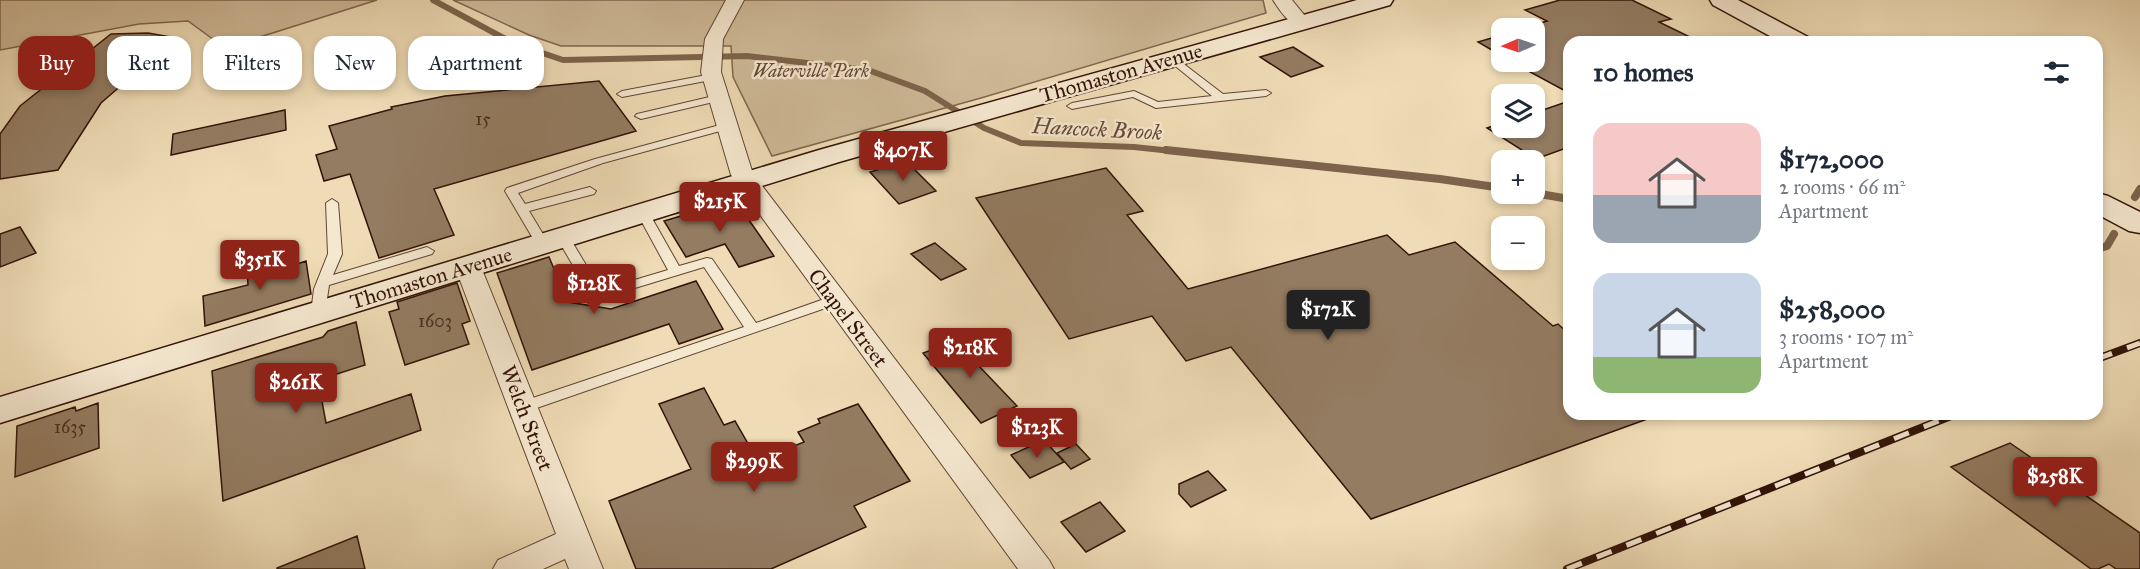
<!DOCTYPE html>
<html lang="en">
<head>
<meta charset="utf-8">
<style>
	:root { --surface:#fff; --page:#f2f2f3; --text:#1f2937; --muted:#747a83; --accent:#8f2418 }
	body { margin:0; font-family:"IM FELL Great Primer",serif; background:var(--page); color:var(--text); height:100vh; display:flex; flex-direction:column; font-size:22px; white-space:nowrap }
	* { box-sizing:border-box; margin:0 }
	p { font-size:20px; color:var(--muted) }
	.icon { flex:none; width:33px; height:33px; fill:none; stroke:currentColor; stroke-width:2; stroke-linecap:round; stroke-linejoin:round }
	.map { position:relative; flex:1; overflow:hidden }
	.side { position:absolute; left:1563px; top:36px; width:540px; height:384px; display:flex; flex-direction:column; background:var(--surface); border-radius:18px; box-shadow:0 3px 9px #0003 }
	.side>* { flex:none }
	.banner { position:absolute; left:18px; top:36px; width:570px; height:54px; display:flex; gap:12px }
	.needle { width:39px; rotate:268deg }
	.tools { position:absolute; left:1491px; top:18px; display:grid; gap:12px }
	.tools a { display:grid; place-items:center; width:54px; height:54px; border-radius:12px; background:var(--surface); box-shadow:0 3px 9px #0003; font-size:30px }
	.price { position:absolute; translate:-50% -51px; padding:0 14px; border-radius:6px; background:var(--accent); color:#fff; font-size:20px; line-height:39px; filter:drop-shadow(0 2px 3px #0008) }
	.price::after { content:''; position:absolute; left:50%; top:36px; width:18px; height:14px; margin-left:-9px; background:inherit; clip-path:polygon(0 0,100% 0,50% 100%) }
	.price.selected { background:#222; color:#fff }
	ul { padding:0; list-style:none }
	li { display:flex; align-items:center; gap:18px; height:150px; padding:0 30px }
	li span { display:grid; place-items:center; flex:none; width:168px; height:120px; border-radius:18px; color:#555 }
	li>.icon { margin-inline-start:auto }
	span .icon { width:72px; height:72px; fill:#fffc; stroke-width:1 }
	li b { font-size:26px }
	h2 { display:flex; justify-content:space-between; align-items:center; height:72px; padding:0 30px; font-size:26px }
	.tag { padding:0 21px; border-radius:18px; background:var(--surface); box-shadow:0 3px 9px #0003; font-size:21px; line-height:54px }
	.tag.selected { background:var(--accent); color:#fff }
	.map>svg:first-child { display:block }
	.green { fill:#cfba98; stroke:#806650; stroke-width:1.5 }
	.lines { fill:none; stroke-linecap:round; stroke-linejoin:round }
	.stream-far1 { stroke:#7d634c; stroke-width:6 }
	.stream { stroke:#7d634c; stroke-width:8 }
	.building { fill:#947c62; stroke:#321307; stroke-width:1.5 }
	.service-casing { stroke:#614533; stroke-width:2 }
	.minor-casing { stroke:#614533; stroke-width:2 }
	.secondary-casing { stroke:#321307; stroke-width:3 }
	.service { fill:#f5e8d0; fill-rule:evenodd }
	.minor { fill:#f5e8d0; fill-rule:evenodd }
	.secondary { fill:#f5e8d0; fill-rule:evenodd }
	.rail-casing { stroke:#321307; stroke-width:8 }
	.rail { stroke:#f5e8d0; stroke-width:5; stroke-dasharray:16; stroke-linecap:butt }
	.labels { text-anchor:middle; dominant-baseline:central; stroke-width:5; stroke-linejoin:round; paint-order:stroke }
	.far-park-label { font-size:18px; font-style:italic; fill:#614532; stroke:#f5e8d0 }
	.number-label { font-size:18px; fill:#4a2d1e }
	.street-label { font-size:21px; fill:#321307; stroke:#f5e8d0 }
	.water-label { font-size:22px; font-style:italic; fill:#644835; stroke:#f5e8d0 }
</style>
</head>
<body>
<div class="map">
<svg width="2140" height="569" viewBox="0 0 2140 569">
	<rect width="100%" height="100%" fill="#efdcb6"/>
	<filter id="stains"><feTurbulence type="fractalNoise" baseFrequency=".00333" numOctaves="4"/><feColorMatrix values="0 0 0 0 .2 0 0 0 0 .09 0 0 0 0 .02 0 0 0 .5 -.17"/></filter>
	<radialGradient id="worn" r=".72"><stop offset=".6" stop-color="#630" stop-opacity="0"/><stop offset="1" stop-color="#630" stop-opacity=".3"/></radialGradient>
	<!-- green -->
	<path class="green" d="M0 0H377L225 48 188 21 139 24 0 50Z
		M453 0H1263L1266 13 981 98 772 156 733 77 731 46H561L529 35Z"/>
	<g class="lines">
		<!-- stream-far1 -->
		<path class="stream-far1" d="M433 0 513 43 563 60 747 56 868 70 925 91 984 128 1021 143 1134 147 1181 152"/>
		<!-- stream -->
		<path class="stream" d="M1166 150 1440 179 1502 188
			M1534 193 1569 199
			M2135 197 2140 189
			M2097 249 2107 246 2114 234"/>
	</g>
	<!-- building -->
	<path class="building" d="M1560 0H1632L1671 19 1659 22 1700 42H1569V93L1512 62H1534V28H1524L1547 21 1525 10Z
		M148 33 176 38 101 103 58 170 0 179V134L20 106 111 34Z
		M1502 35V56L1478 42Z
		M1293 47 1323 66 1291 77 1260 57Z
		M599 81 636 131 434 189 454 235 379 258 350 174 324 181 316 155 337 149 329 126 392 109 391 107 445 96Z
		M1569 101V147L1536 159 1487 128 1502 123V128H1534V113Z
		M285 110 286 130 171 155 173 134Z
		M906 161 936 191 899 204 870 172Z
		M1106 168 1143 211 1127 215 1188 289 1387 235 1409 255 1455 242 1553 326 1558 324 1569 334V414H1653V417L1371 519 1231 347 1186 361 1152 316 1069 339 976 198Z
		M735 200 774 256 739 267 725 244 686 257 664 221Z
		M20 227 36 253 0 267V234Z
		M935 243 966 269 941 280 911 254Z
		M289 257 290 260 296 258 297 264 306 261 311 294 205 326 203 296 248 285 247 269Z
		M549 257 568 302 611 309 696 281 723 329 679 344 669 324 532 370 497 273Z
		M457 283 470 321 462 324 469 344 405 365 389 312 399 309 397 302Z
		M356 322 365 365 318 380 326 423 411 394 421 430 223 501 212 371 323 337 328 331Z
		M967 337 986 362 978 365 1017 406 981 423 923 353Z
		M704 388 724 425 735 421 758 461 804 442 798 432 820 423 818 419 858 404 910 481 854 506 866 527 771 569H636L609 501 691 469 659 404Z
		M98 403 99 448 15 477 17 426 75 407 76 411Z
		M1044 440 1064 462 1030 478 1011 455Z
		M2010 443 2140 533V569H2116L2109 564 2098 569H2091L1951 467Z
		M1076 444 1090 459 1071 469 1057 453Z
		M1208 471 1226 490 1191 507 1179 494V484Z
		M1100 502 1125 531 1086 552 1061 522Z
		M357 536 365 569H277V568Z"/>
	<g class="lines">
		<!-- service casing -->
		<g class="service-casing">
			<path id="service" d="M1172 55 1223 94 1266 90 1271 93 1266 96 1156 108 1133 97 1072 109 1067 106 1072 103 1134 91 1158 102 1212 96 1168 60V56Z
				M712 74 717 77 716 79 622 97 617 94 622 91Z
				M718 95 723 98 722 100 641 119 635 116 637 114Z
				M727 123 731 124V128L603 163 518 193 525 204 590 187 596 191 594 194 529 211 549 244 548 247H538L505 191 507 188 595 159Z
				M332 199 338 203 342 254 333 275 427 247 434 251 432 254 329 285 325 313 318 317 311 313 314 289 328 254 326 203Z
				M643 209 649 213 679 266 707 258 712 259 756 323 830 297 835 296 842 300 840 303 528 411H518L515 407 518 403 744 327 704 267 602 298H592L557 238 558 235H568L601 290 668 270 637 213Z"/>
		</g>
		<!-- minor casing -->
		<g class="minor-casing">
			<path id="minor" d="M726 0H744L723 39 721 72 753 174 1049 560 1054 569H1018L731 175 701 72 705 39Z
				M1273 0H1292L1310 22 1307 26C1292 30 1281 12 1273 0Z
				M468 259 477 262 481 267 603 569H569L565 559 543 569H493L498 560 556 534 455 267 459 262Z"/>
		</g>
		<!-- secondary casing -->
		<g class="secondary-casing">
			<path id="secondary" d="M1357 0H1393L1390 5 839 162 0 423V397L819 150Z
				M1710 0H1738L1808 37 1811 42H1781L1713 5Z
				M2097 193 2108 196 2140 212V233L2129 231 2097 214Z"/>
		</g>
		<!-- service -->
		<use href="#service" class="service"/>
		<!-- minor -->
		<use href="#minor" class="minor"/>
		<!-- secondary -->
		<use href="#secondary" class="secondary"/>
		<!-- rail casing -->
		<g class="rail-casing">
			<path id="rail" d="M2097 359 2140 343
				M1567 569 1956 414"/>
		</g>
		<!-- rail -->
		<use href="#rail" class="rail"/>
	</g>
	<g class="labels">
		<!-- far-park labels -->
		<g class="far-park-label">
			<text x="811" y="71">Waterville Park</text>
		</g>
		<!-- number labels -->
		<g class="number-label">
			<text x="483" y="119">15</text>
			<text x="435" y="321">1603</text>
			<text x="70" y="427">1635</text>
		</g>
		<!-- street labels -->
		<g class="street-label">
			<text transform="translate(1121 73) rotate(-16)">Thomaston Avenue</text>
			<text transform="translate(431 278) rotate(-17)">Thomaston Avenue</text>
			<text transform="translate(848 318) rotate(53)">Chapel Street</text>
			<text transform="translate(527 418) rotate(69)">Welch Street</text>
		</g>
		<!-- water labels -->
		<g class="water-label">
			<text transform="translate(1097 129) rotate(3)">Hancock Brook</text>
		</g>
	</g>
	<rect width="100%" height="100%" filter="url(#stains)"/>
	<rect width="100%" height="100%" fill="url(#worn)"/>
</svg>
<div class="tools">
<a><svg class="needle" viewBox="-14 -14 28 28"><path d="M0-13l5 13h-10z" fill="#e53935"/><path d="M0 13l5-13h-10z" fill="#747a83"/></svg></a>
<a><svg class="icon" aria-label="layers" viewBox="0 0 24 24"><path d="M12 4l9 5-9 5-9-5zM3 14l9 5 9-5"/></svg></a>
<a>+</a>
<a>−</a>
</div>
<b class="price" style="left:903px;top:182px">$407K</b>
<b class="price" style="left:720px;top:233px">$215K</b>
<b class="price" style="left:260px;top:291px">$351K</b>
<b class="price" style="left:594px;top:315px">$128K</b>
<b class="price selected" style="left:1328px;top:341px">$172K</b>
<b class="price" style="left:970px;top:379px">$218K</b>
<b class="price" style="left:296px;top:414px">$261K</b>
<b class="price" style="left:1037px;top:459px">$123K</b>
<b class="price" style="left:754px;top:493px">$299K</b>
<b class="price" style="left:2055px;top:508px">$258K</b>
<div class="banner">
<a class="tag selected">Buy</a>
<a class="tag">Rent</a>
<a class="tag">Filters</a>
<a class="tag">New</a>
<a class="tag">Apartment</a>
</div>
<section class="side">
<h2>10 homes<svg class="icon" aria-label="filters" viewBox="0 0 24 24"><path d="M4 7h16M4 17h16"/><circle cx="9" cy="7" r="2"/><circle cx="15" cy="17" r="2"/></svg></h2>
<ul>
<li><span style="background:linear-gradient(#f6c9c9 60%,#9aa5b1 0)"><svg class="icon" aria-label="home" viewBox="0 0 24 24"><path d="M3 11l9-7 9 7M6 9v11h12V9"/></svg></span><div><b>$172,000</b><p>2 rooms · 66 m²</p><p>Apartment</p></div></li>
<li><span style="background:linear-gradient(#c9d6e8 70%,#8fb573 0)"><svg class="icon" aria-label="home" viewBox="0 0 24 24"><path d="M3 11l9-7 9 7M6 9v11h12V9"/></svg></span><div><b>$258,000</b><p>3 rooms · 107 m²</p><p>Apartment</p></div></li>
</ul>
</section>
</div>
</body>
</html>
